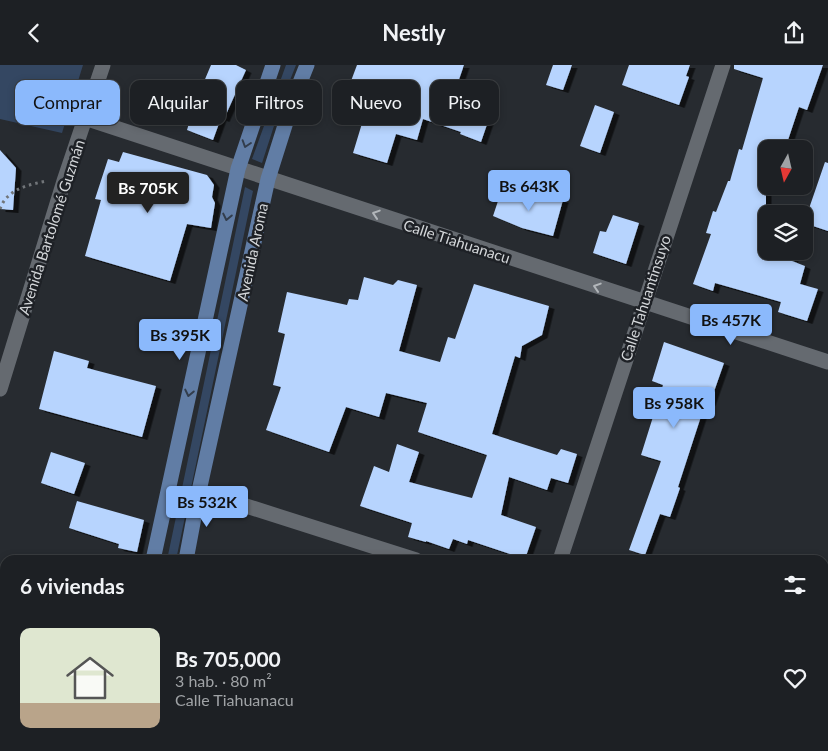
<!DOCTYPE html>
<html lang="es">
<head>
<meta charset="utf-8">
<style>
	:root { --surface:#1d2024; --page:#2a2d31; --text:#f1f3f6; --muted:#a0a3a6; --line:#3b3e41; --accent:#8bb9fc }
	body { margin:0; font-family:Lato,sans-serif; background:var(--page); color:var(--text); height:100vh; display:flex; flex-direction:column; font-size:19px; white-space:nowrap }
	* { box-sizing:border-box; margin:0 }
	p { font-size:16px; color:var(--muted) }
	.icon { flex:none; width:28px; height:28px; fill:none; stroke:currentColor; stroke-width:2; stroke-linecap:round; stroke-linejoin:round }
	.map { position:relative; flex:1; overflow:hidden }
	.panel { position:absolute; left:0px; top:490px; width:829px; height:196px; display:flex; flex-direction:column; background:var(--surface); border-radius:15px 15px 0 0; box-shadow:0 2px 8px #0003,0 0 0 1px var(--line) }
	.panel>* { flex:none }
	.hud { position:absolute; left:15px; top:15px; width:500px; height:45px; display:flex; gap:10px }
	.needle { width:32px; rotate:188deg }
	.controls { position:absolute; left:758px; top:75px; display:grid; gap:10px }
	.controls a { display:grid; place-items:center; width:55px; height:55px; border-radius:10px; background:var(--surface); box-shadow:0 2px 8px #0003,0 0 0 1px var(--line); font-size:25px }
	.price { position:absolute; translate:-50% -42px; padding:0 11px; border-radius:5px; background:var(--accent); color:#111; font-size:16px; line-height:32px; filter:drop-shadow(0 1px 2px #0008) }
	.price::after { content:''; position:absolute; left:50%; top:30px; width:15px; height:11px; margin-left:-8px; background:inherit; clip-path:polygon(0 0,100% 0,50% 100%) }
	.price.current { background:#222; color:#fff }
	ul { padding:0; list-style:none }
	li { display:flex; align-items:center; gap:15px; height:125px; padding:0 20px }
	li span { display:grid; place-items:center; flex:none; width:140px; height:100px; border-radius:10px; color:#555 }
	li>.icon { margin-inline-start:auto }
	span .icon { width:60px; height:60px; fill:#fffc; stroke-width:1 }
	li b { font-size:21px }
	h2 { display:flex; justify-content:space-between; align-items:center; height:60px; padding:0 20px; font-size:21px }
	.pill { padding:0 18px; border-radius:10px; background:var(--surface); box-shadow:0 2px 8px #0003,0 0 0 1px var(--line); font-size:18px; line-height:45px }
	.pill.current { background:var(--accent); color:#111 }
	header { display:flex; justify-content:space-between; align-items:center; height:65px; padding:0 20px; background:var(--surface); font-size:22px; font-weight:700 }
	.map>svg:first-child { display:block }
	.green { fill:#344762 }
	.building { fill:#b7d4fe; filter:url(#shadow) }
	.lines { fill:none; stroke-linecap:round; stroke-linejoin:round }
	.path { stroke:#717579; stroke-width:3; stroke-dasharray:2.5 4; stroke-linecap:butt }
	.minor { stroke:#656a70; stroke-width:15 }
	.major { stroke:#617da5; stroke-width:15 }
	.oneway { stroke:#323d4c }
	.oneway2 { stroke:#b2b6ba }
	.labels { text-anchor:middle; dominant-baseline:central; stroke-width:5; stroke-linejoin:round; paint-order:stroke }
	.street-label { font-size:15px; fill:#d3d6d9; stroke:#1e2126 }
</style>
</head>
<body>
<header><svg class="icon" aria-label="back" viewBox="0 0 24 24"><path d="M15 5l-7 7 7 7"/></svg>Nestly<svg class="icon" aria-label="share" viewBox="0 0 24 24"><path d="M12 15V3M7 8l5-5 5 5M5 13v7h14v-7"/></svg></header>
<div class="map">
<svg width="828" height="686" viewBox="0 0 828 686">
	<defs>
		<filter id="shadow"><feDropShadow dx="5.5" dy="3" stdDeviation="0" flood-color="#0009"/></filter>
	</defs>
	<rect width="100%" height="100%" fill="#272b30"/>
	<!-- green -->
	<path class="green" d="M0 0H83L62 68 0 54Z
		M286 0H296L283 33 262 98 252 94Z
		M245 122 253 126 176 495H167Z
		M718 681H797L795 686H717Z"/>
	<!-- building -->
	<path class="building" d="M211 0H236L246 5 224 54 221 53 213 75 187 65 195 38Z
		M357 0H464L455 26 494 39 481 77 460 69 461 67 423 54 417 75 396 69 387 98 353 88 370 32 348 24Z
		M553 0H572L563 25 546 20Z
		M629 0H690L686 11 689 12 679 40 622 20Z
		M734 0H823L807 45 799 42 785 84H766V97L758 125 766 128V186H795L792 196 805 201 800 219 818 224 807 256 778 247 781 237 715 218 713 226 693 219 711 169 706 168 713 146 716 147 728 116H730L739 84 742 85 763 13 734 4Z
		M595 40 614 47 600 88 580 81Z
		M0 85 16 103 13 145 0 144Z
		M123 87 207 110 214 120 212 132 215 138 211 163 187 159 170 216 85 191 101 135 95 134 108 94 119 97Z
		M825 97 828 98V166L804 158Z
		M502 124 542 137 544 130 563 135 553 171 522 163 493 151Z
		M613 150 639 158 626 199 593 188 600 166 606 167Z
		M364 212 393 220 398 215 417 220 399 286 440 297 448 272 455 274 474 219 549 241 542 270 522 281 520 293 515 291 492 369 557 390 561 384 577 389 568 418 551 413 547 425 509 412 501 450 536 462 525 494 468 475 467 479 453 474 449 484 426 476V477L408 472 412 458 360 441 374 401 389 407 397 379 419 387 409 417 472 433 487 390 418 367 427 338 386 328 379 352 346 342 329 387 266 365 281 322 273 320 285 269 278 267 287 227 347 240 349 234 358 235Z
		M664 277 724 298 710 338 706 336 678 422 680 423 670 452 660 449 645 490 629 485 661 396 641 390 663 320 652 316Z
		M54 286 89 296 87 303 156 321 142 372 39 344Z
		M51 387 85 398 74 429 41 418Z
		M77 436 144 455 137 487 118 483 119 479 69 463Z"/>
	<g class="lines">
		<!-- path -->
		<path class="path" d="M0 144C7 124 28 120 46 116"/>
		<!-- minor -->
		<path class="minor" d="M85 53 828 297
			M0 324 64 116 103 0
			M199 426 416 495
			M560 495 723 0
			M824 631 828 632
			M496 686 498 681"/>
		<!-- major -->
		<path class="major" d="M153 495 238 104 273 0
			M186 495 199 426 268 114 293 35 307 0
			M115 686 116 681
			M148 686 149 681"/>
	</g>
	<!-- one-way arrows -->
	<defs><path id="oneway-chevron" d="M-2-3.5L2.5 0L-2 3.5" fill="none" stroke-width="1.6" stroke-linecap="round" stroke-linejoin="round" transform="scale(1.25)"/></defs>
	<g class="oneway">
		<use href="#oneway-chevron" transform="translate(246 79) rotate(108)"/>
		<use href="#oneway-chevron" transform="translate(227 152) rotate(102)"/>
		<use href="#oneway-chevron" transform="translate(189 328) rotate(102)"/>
	</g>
	<g class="oneway2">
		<use href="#oneway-chevron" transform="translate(376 149) rotate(-162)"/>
		<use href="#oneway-chevron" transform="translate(597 222) rotate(-162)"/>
	</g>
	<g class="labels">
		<!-- street labels -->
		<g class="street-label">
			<text transform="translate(51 162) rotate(-72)">Avenida Bartolomé Guzmán</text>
			<text transform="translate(457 176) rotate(18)">Calle Tiahuanacu</text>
			<text transform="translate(252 187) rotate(-78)">Avenida Aroma</text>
			<text transform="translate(645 233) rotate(-72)">Calle Tahuantinsuyo</text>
		</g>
	</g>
</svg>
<div class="controls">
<a><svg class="needle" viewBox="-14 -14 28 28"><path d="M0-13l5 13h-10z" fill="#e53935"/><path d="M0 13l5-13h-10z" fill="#a0a3a6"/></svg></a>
<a><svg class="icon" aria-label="layers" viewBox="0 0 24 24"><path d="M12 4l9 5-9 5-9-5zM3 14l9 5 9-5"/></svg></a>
</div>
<b class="price" style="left:529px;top:147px">Bs 643K</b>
<b class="price current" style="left:148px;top:149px">Bs 705K</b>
<b class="price" style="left:731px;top:281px">Bs 457K</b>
<b class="price" style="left:180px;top:296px">Bs 395K</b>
<b class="price" style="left:674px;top:364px">Bs 958K</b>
<b class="price" style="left:207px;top:463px">Bs 532K</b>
<div class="hud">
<a class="pill current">Comprar</a>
<a class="pill">Alquilar</a>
<a class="pill">Filtros</a>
<a class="pill">Nuevo</a>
<a class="pill">Piso</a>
</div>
<section class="panel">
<h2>6 viviendas<svg class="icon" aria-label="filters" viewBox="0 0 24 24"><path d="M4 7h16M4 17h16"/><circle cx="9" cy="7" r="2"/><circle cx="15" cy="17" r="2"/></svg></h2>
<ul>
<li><span style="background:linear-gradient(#dfe7d0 75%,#b9a48a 0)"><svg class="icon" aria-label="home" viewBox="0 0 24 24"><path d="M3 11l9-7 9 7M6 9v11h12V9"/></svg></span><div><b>Bs 705,000</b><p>3 hab. · 80 m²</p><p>Calle Tiahuanacu</p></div><svg class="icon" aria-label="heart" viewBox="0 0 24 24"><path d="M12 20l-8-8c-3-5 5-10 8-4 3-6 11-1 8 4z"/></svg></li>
</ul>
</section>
</div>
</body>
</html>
